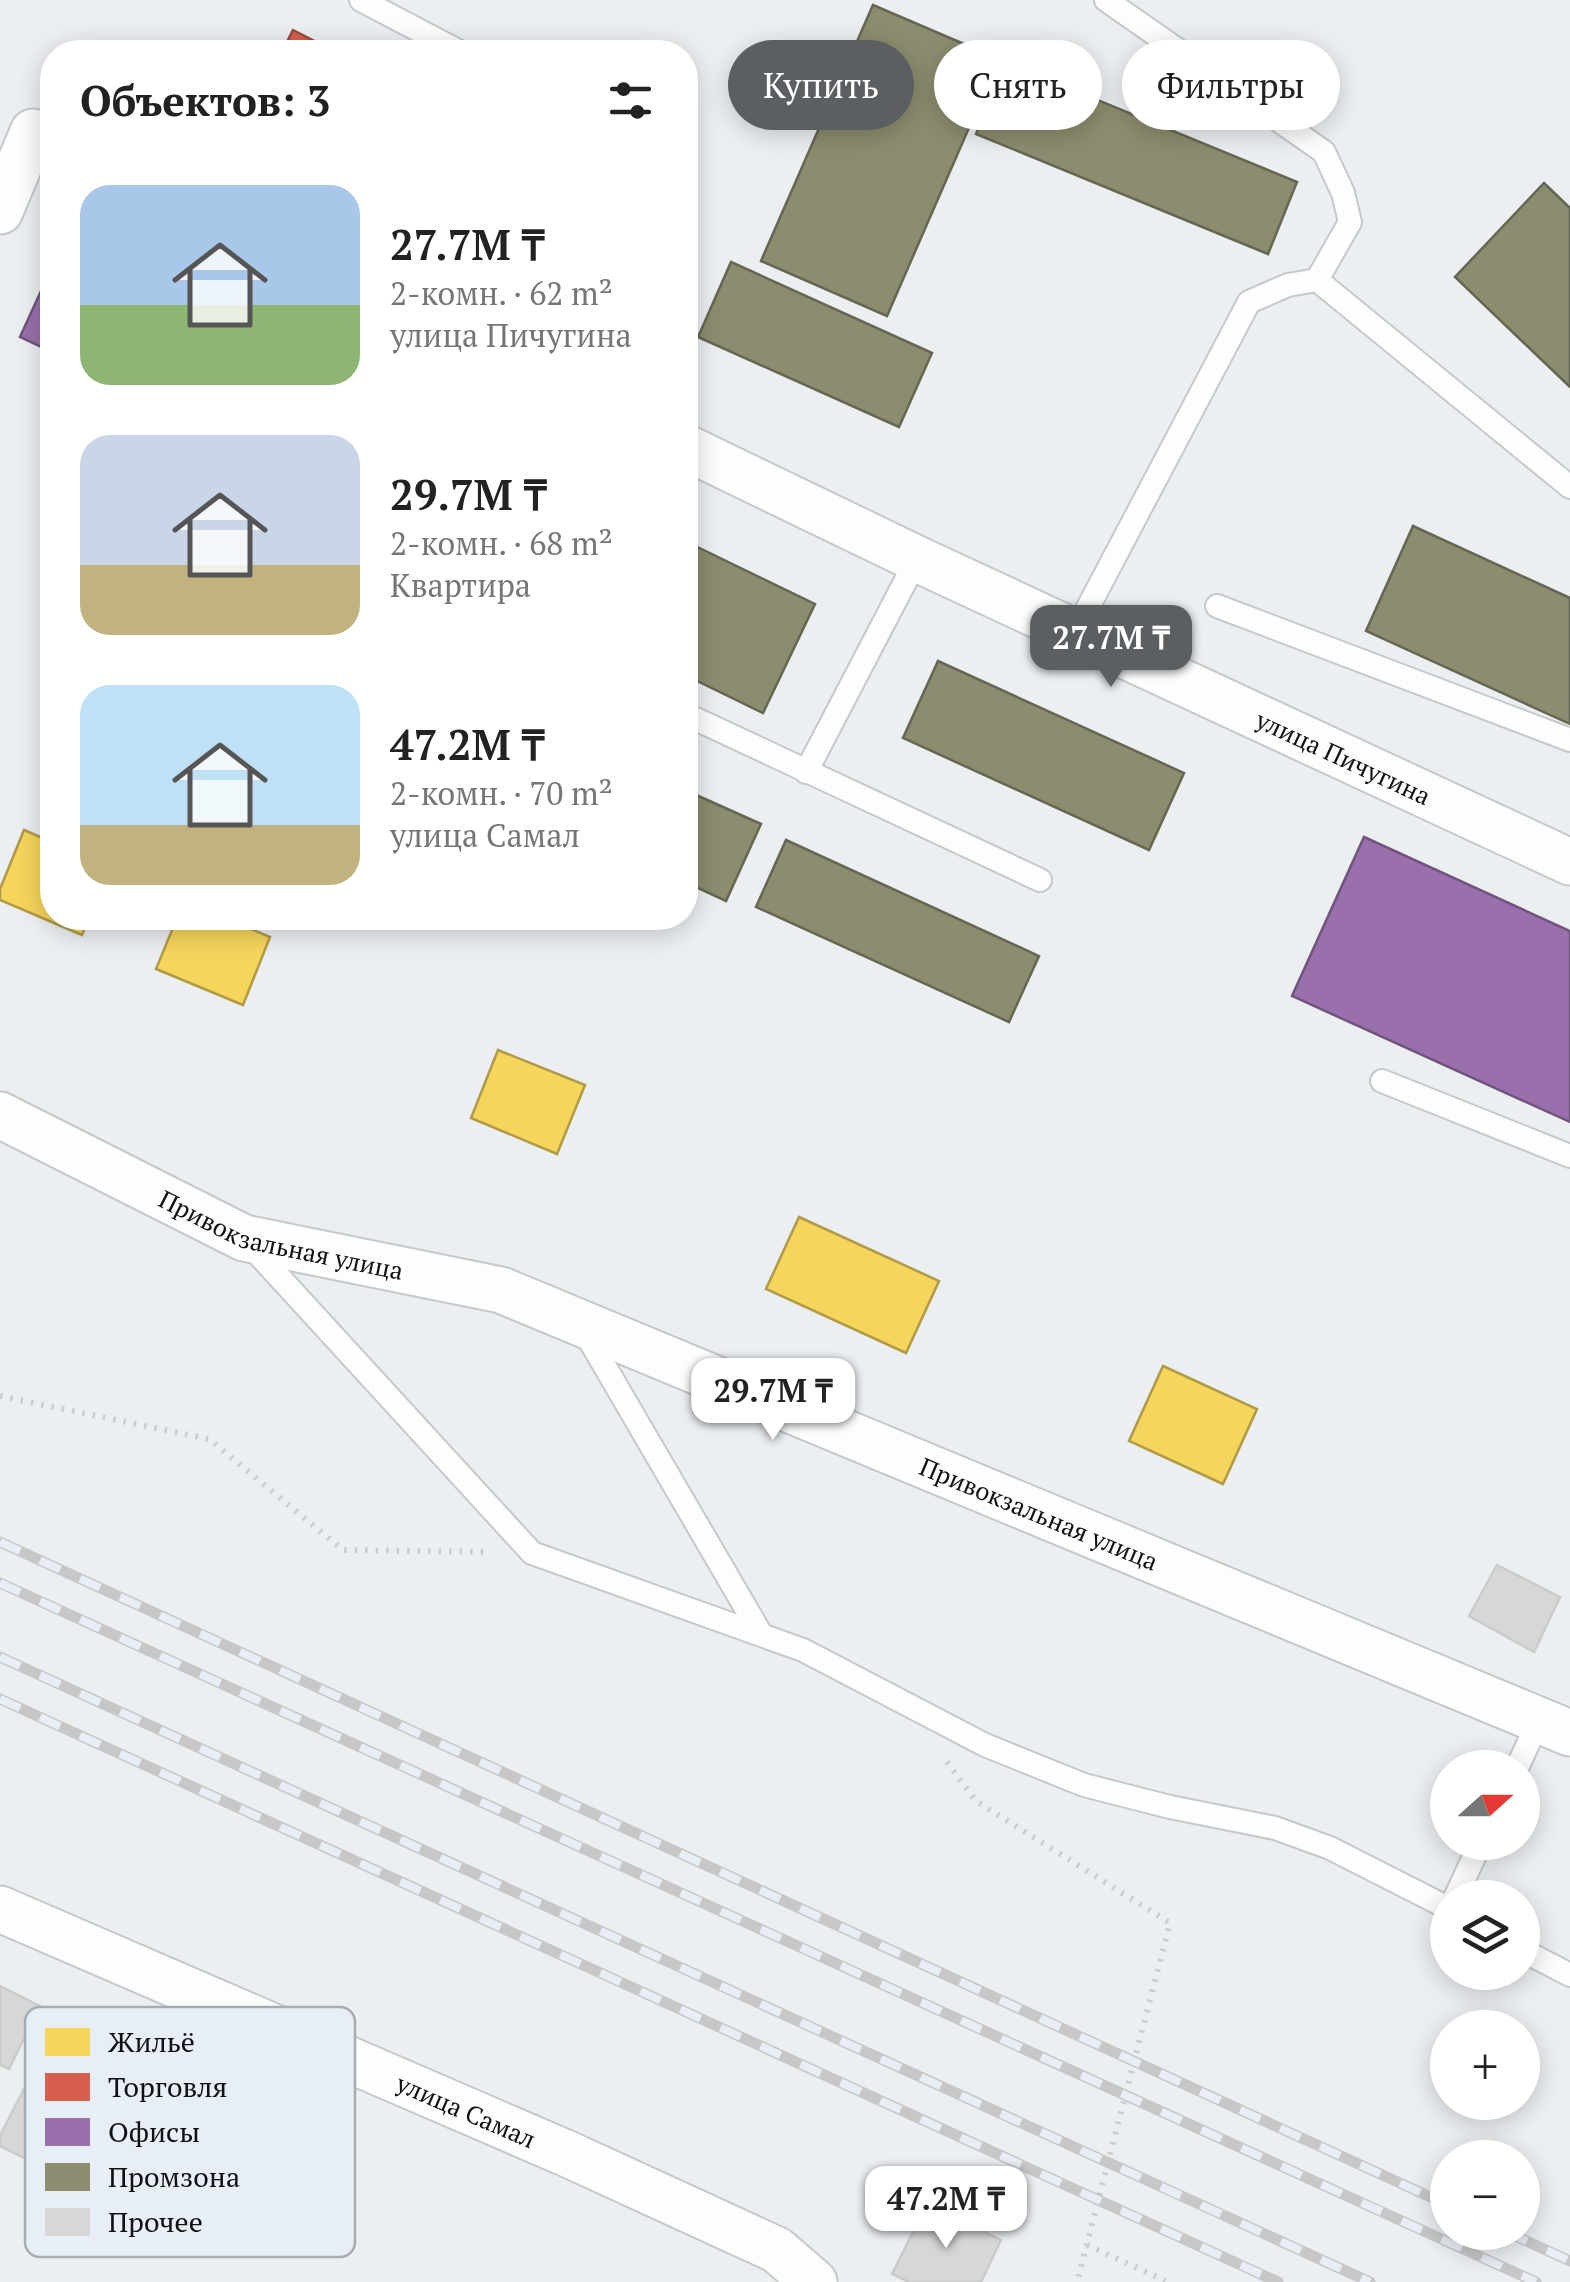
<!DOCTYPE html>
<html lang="ru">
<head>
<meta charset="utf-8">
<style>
	:root { --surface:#fff; --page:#f6f6f6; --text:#222; --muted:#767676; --accent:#5c5f61 }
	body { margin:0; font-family:"PT Serif",serif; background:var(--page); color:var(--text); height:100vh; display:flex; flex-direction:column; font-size:38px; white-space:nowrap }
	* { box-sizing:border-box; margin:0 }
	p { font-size:32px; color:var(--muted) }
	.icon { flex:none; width:55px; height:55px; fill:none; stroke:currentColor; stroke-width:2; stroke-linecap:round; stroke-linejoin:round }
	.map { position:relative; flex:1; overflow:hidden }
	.panel { position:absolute; left:40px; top:40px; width:658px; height:890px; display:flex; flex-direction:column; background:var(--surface); border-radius:40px; box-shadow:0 5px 25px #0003 }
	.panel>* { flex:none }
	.banner { position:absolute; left:728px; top:40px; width:692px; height:90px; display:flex; gap:20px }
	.needle { width:65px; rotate:69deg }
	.controls { position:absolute; left:1430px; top:1750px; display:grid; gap:20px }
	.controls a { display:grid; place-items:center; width:110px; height:110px; border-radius:50%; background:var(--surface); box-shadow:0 5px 25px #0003; font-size:50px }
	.price { position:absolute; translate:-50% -85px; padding:0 22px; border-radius:20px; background:#fff; color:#222; font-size:32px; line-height:65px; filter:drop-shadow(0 2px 5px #0008) }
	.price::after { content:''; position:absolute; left:50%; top:60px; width:30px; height:22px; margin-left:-15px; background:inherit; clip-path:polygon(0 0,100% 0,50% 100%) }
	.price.current { background:var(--accent); color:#fff }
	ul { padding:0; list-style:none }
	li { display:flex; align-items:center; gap:30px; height:250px; padding:0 40px }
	li span { display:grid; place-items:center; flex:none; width:280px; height:200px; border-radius:30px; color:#555 }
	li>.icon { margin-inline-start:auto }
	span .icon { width:120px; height:120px; fill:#fffc; stroke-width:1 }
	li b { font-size:42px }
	h2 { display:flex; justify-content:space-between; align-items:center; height:120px; padding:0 40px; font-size:42px }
	.tag { padding:0 35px; border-radius:45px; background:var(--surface); box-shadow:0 5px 25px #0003; font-size:35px; line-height:90px }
	.tag.current { background:var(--accent); color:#fff }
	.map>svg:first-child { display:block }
	.homes { fill:#f6d55c; stroke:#b19a46; stroke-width:2.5 }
	.shops { fill:#d6604d; stroke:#9a483c; stroke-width:2.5 }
	.offices { fill:#9970ab; stroke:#70547d; stroke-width:2.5 }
	.industry { fill:#8c8c6e; stroke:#666753; stroke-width:2.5 }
	.building { fill:#d7d7d8; stroke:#cacbcb; stroke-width:2.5 }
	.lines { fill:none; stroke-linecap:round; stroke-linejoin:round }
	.lane-casing { stroke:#c6c8cb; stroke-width:26 }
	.street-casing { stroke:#c6c8cb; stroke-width:49 }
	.path { stroke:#cacccd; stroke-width:6; stroke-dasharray:2.5 8; stroke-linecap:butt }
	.lane { stroke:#fcfdfd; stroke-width:22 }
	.street { stroke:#fcfdfd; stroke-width:45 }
	.rail-casing { stroke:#c7c7c8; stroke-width:11 }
	.rail { stroke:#e8eef6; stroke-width:8; stroke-dasharray:22; stroke-linecap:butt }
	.labels { text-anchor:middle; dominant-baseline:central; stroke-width:10; stroke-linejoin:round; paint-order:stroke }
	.street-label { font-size:25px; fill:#0f1113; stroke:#e8eef6 }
	.key { fill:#e8eef6; stroke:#a7acb2; stroke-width:2.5 }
	.key-label { font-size:28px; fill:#0f1113 }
</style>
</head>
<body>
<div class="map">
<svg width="1570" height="2282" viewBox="0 0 1570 2282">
	<rect width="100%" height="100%" fill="#eceff2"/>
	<!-- homes -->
	<path class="homes" d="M24 830 52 842V918H89L82 935 0 900V889Z
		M177 918H225L270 937 243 1005 156 969Z
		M498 1050 585 1085 557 1154 471 1118Z
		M799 1217 939 1281 906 1353 766 1289Z
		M1163 1366 1257 1409 1223 1484 1129 1441Z"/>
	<!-- shops -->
	<path class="shops" d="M293 30 336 52H282Z"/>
	<!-- offices -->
	<path class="offices" d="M52 267V352L20 337Z
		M1364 837 1570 931V1122L1292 996Z"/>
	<!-- industry -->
	<path class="industry" d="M873 5 999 59 887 316 761 261Z
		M1005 62 1297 182 1268 254 976 134Z
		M1544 183 1570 208V387L1455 277Z
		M731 262 932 353 899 427 698 337Z
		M1413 526 1570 598V724L1366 631Z
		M685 541 815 604 763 713 685 675Z
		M938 661 1184 773 1149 850 903 738Z
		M685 790 761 824 726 901 685 882Z
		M786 840 1039 956 1009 1022 756 907Z"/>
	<!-- building -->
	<path class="building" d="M1497 1565 1560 1597 1534 1652 1469 1616Z
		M0 1986 40 2006 9 2069 0 2065Z
		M28 2081 90 2112 59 2175 0 2146V2136Z
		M927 2204 1001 2240 981 2282H909L892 2274Z"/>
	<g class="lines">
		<!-- lane casing -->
		<g class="lane-casing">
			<path id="lane" d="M361 0 460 52
				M1106 0 1324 152 1343 193 1350 222 1317 280
				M1217 606 1570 740
				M1075 632 1249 302 1288 285 1317 280 1570 487
				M685 714 1040 880
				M806 772 917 559
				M1382 1081 1570 1156
				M248 1243 532 1553 803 1650 985 1745 1084 1785 1170 1807 1275 1828 1330 1848 1448 1908
				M583 1329 761 1634
				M1517 1768 1539 1720
				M1455 1898 1481 1842
				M1522 1950 1570 1975"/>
		</g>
		<!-- street casing -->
		<g class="street-casing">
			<g id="street">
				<path d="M0 211 33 132"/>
				<path id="s1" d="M685 447 917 559 1570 862"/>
				<path id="s2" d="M0 1115 244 1238 501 1290 1570 1733"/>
				<path id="s3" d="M0 1909 570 2155 777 2250 814 2282"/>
			</g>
		</g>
		<!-- path -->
		<path class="path" d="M0 1396 209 1439 343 1550 491 1552
			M947 1762 976 1801 1170 1923 1077 2282
			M1087 2245 1168 2282"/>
		<!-- lane -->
		<use href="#lane" class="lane"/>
		<!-- street -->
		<use href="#street" class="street"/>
		<!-- rail casing -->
		<g class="rail-casing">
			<path id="rail" d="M0 1542 1448 2205
				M0 1583 1536 2282
				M0 1657 1370 2282
				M0 1699 1278 2282
				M1507 2232 1570 2261"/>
		</g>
		<!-- rail -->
		<use href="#rail" class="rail"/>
	</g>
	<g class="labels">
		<!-- street labels -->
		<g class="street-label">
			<text stroke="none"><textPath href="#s1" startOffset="728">улица Пичугина</textPath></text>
			<text stroke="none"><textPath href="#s2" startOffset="308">Привокзальная улица</textPath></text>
			<text stroke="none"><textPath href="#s2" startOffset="1118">Привокзальная улица</textPath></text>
			<text stroke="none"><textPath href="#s3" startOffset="508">улица Самал</textPath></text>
		</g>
	</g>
	<!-- legend -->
	<rect x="25" y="2007" width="330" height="250" rx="15" class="key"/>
	<rect x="45" y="2028" width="45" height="28" fill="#f6d55c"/>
	<rect x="45" y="2073" width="45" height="28" fill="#d6604d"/>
	<rect x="45" y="2118" width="45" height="28" fill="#9970ab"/>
	<rect x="45" y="2163" width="45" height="28" fill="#8c8c6e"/>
	<rect x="45" y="2208" width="45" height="28" fill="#d7d7d8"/>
	<g class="key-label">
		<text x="108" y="2052">Жильё</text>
		<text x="108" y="2097">Торговля</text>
		<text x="108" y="2142">Офисы</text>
		<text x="108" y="2187">Промзона</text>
		<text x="108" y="2232">Прочее</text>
	</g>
</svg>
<div class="controls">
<a><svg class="needle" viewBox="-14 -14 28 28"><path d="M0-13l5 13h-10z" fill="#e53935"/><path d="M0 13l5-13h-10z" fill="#767676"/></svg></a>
<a><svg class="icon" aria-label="layers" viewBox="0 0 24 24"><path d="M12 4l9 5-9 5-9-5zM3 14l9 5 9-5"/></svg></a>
<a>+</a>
<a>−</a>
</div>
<b class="price current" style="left:1111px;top:690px">27.7M ₸</b>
<b class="price" style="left:773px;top:1443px">29.7M ₸</b>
<b class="price" style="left:946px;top:2251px">47.2M ₸</b>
<div class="banner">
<a class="tag current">Купить</a>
<a class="tag">Снять</a>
<a class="tag">Фильтры</a>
</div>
<section class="panel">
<h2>Объектов: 3<svg class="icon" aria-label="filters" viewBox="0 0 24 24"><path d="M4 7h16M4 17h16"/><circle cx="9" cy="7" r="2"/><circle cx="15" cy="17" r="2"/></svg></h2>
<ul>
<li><span style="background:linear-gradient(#a9c7e8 60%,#8fb573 0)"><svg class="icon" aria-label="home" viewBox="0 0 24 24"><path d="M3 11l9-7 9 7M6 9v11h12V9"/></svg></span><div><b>27.7M ₸</b><p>2-комн. · 62 m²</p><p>улица Пичугина</p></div></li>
<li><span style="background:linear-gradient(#c9d6e8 65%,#c2b280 0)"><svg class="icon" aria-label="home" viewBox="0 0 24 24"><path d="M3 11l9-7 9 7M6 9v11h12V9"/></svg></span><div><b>29.7M ₸</b><p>2-комн. · 68 m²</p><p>Квартира</p></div></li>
<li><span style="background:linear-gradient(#bfe0f5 70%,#c2b280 0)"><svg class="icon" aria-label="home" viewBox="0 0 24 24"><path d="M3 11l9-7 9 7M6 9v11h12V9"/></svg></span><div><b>47.2M ₸</b><p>2-комн. · 70 m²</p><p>улица Самал</p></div></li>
</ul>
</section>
</div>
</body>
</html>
